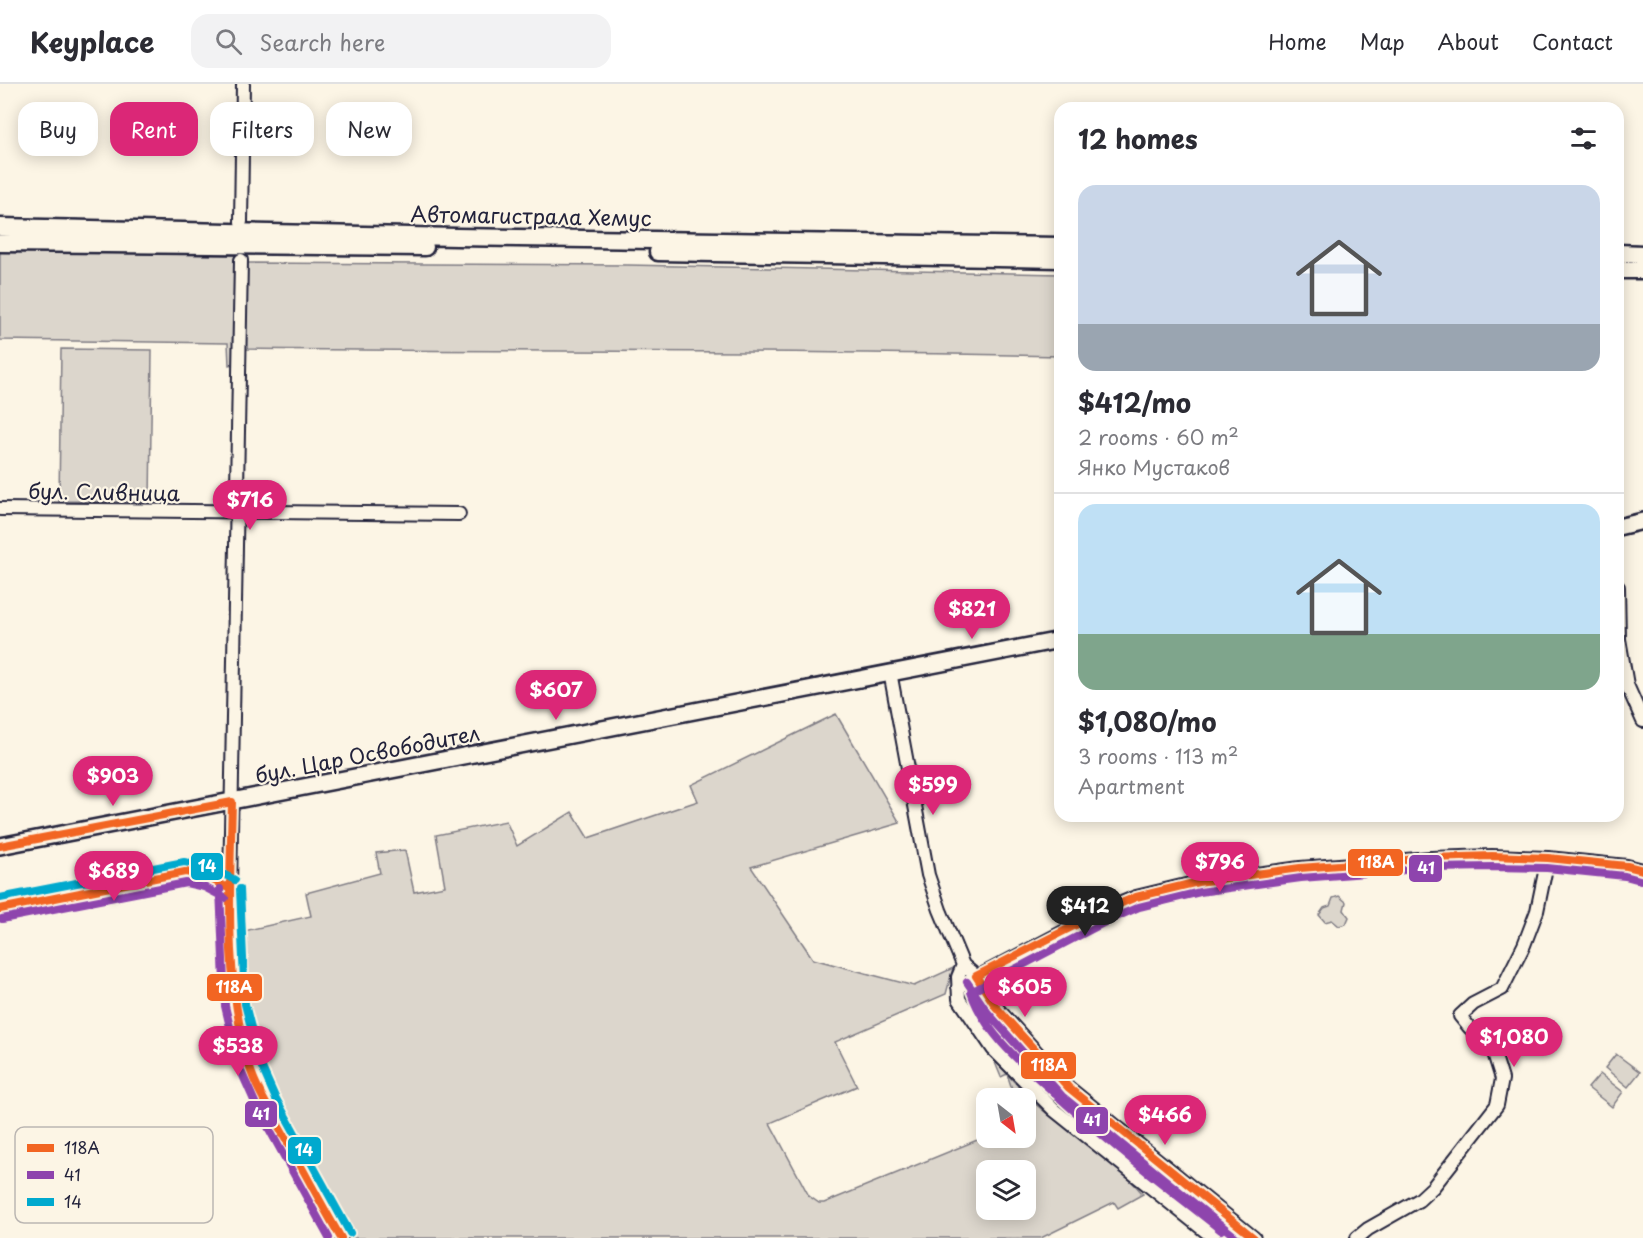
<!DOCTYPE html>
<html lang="en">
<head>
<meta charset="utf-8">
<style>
	:root { --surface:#fff; --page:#f2f2f3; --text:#2b2b33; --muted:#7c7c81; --line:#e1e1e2; --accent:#db2777 }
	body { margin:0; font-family:"Playpen Sans",sans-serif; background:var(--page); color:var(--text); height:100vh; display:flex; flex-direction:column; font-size:22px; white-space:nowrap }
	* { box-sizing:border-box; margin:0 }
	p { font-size:20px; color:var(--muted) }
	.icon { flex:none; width:33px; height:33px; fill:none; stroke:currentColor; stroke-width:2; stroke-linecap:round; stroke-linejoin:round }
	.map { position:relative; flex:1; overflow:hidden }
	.details { position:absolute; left:1054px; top:18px; width:570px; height:720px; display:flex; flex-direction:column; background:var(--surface); border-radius:18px; box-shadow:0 3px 15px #0003 }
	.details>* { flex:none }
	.hud { position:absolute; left:18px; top:18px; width:570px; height:54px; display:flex; gap:12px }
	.needle { width:39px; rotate:149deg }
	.fabs { position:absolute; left:976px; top:1004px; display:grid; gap:12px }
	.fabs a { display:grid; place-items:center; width:60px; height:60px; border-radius:12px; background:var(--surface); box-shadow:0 3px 15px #0003; font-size:30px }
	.price { position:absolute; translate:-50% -51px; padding:0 14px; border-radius:21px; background:var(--accent); color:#fff; font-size:20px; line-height:39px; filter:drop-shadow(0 2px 3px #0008) }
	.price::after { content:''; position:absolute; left:50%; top:36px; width:18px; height:14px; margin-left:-9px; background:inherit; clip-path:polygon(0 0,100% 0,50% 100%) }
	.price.active { background:#222; color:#fff }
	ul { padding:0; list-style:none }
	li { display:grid; align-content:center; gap:12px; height:318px; padding:0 24px }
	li+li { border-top:2px solid var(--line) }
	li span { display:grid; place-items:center; height:186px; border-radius:18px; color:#555 }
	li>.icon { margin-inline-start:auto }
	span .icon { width:108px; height:108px; fill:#fffc; stroke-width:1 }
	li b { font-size:26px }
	h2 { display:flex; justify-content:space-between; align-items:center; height:72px; padding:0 24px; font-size:26px }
	.tag { padding:0 21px; border-radius:18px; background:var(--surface); box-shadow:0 3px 15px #0003; font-size:21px; line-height:54px }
	.tag.active { background:var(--accent); color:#fff }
	header { display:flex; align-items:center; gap:36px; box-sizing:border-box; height:84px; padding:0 30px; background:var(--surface); border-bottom:2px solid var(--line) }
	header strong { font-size:28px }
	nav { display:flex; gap:33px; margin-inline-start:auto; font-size:21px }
	.search { width:420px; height:54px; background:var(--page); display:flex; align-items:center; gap:15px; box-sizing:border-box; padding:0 21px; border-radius:18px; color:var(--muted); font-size:22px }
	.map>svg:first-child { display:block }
	.green { fill:#dcd6cc; stroke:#7f7c84; stroke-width:1.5; fill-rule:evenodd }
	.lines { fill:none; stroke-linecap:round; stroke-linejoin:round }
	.minor-casing { stroke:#22223b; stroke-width:16 }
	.major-casing { stroke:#22223b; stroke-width:20 }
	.highway-casing { stroke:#22223b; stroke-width:21 }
	.minor { stroke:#fcf5e5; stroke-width:12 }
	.major { stroke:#fcf5e5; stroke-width:15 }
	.highway { stroke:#fcf5e5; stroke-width:16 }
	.bus-1-casing { stroke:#fcf5e5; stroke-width:12 }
	.bus-2-casing { stroke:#fcf5e5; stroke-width:12 }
	.bus-3-casing { stroke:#fcf5e5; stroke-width:12 }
	.bus-1 { stroke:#f26522; stroke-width:8 }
	.bus-2 { stroke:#8e44ad; stroke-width:8 }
	.bus-3 { stroke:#00a9ce; stroke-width:8 }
	.labels { text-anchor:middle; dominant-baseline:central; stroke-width:4.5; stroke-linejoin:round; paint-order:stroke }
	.street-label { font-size:21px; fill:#22223b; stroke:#fcf5e5 }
	.key { fill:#fcf5e5; stroke:#bbb6b2; stroke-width:1.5 }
	.key-label { font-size:16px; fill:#22223b }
	.line-badge { stroke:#fcf5e5; stroke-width:2 }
	.badge-label { font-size:16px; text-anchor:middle; font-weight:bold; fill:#fff }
</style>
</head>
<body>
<header>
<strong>Keyplace</strong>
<div class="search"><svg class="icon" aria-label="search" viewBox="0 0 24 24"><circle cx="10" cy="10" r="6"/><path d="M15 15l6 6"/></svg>Search here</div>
<nav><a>Home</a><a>Map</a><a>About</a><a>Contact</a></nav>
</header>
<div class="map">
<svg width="1643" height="1154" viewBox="0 0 1643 1154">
	<rect width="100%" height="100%" fill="#fcf5e5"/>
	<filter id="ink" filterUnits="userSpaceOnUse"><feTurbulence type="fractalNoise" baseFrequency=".0167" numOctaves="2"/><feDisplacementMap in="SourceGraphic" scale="12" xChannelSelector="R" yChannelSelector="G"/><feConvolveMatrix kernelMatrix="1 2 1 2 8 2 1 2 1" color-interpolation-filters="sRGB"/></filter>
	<g filter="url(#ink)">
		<!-- green -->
		<path class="green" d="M0 167 235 171 236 280 229 281 228 259 0 256Z
			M247 179 628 181 1060 190V272C789 266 517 268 246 265Z
			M61 265 152 266 150 418 59 417Z
			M836 630 900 739 751 783 813 875 914 902 953 884 946 910 835 958 857 1002 770 1039 809 1112 819 1119H824L987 1052 1026 1053V1014H1015L1007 990 1001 993 994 976C1009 991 1023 1009 1039 1023 1073 1052 1114 1076 1143 1110L1118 1124 1114 1118 1041 1154H352L274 1011 262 978 250 918 244 847 311 832 306 809 380 789 376 769 405 766 414 808 445 802 436 751 506 737 517 762 572 728 588 754 698 717 691 701ZM987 1086H1026V1125H987Z
			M1339 812 1346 818 1344 826 1349 833 1346 840 1339 842 1332 836 1325 838 1319 831 1324 824 1330 822 1333 814Z
			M1616 970 1640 988 1628 1003 1605 984Z
			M1600 990 1623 1008 1612 1023 1588 1004Z"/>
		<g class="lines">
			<!-- minor casing -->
			<g class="minor-casing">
				<path id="minor" d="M241 138 243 0
					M241 176 230 805 235 921 250 982 266 1018 341 1154
					M0 425 459 430
					M1618 503 1619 555 1627 601 1643 637
					M890 588 928 791 940 826 963 881 976 892 996 923 1069 1004 1254 1154
					M0 825 185 788C204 789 214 796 230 805
					M963 881 958 893 959 915 993 965 1054 1026 1214 1154
					M958 903 1105 826 1136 813 1198 798 1300 784 1431 774 1492 772 1548 774 1627 782 1643 786
					M1357 1154 1368 1145 1419 1116 1433 1103 1497 1021 1502 995 1493 966 1469 943 1460 932 1473 920 1502 905 1524 861 1537 827 1548 774"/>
			</g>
			<!-- major casing -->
			<g class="major-casing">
				<path id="major" d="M1618 443 1643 437
					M0 762 1060 556"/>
			</g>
			<!-- highway casing -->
			<g class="highway-casing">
				<path id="highway" d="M0 143 457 153 1060 162
					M0 159 425 163
					M658 168 1060 175
					M1618 169 1643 170
					M1618 186H1643"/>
			</g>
			<!-- minor -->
			<use href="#minor" class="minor"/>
			<!-- major -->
			<use href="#major" class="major"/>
			<!-- highway -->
			<use href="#highway" class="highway"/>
			<!-- bus-1 casing -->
			<g class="bus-1-casing">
				<path id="bus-1" d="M232 718C230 805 224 896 249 981 256 1005 271 1028 283 1050 303 1085 321 1120 341 1154
					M0 762 232 718
					M0 825 185 788 203 791 230 805
					M1254 1154 1069 1004 996 923 976 892 1105 826 1136 813 1198 798 1300 784 1431 774 1492 772 1548 774 1627 782 1643 786"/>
			</g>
			<!-- bus-2 casing -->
			<g class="bus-2-casing">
				<path id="bus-2" d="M220 805 225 922 240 985 257 1023 329 1154
					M2 835 186 799 204 803 225 814
					M967 898 988 929 1062 1012 1237 1154
					M1221 1146C1163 1100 1105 1056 1051 1006 1021 979 984 948 971 908L1109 836 1139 823 1200 808 1301 794 1432 784 1492 783 1547 784 1625 792 1640 796"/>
			</g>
			<!-- bus-3 casing -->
			<g class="bus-3-casing">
				<path id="bus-3" d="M240 805 245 920 260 979 275 1013 350 1149
					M0 814 184 778 207 782 235 796"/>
			</g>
			<!-- bus-1 -->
			<use href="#bus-1" class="bus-1"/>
			<!-- bus-2 -->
			<use href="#bus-2" class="bus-2"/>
			<!-- bus-3 -->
			<use href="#bus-3" class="bus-3"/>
		</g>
	</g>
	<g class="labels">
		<!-- street labels -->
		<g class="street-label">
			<text transform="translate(531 131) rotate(1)">Автомагистрала Хемус</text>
			<text transform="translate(104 407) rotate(1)">бул. Сливница</text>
			<text transform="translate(367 669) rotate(-11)">бул. Цар Освободител</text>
		</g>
	</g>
	<!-- legend -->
	<rect x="15" y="1043" width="198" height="96" rx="9" class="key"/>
	<rect x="27" y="1060" width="27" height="8" fill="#f26522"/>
	<rect x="27" y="1087" width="27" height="8" fill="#8e44ad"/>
	<rect x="27" y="1114" width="27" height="8" fill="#00a9ce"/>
	<g class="key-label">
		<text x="64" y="1070">118А</text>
		<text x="64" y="1097">41</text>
		<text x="64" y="1124">14</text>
	</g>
	<g class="line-badge">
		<rect x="1347" y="764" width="57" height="29" rx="6" fill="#f26522"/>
		<rect x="190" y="768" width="34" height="29" rx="6" fill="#00a9ce"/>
		<rect x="1408" y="770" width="35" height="29" rx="6" fill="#8e44ad"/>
		<rect x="206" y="889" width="57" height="29" rx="6" fill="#f26522"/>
		<rect x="1020" y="967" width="57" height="29" rx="6" fill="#f26522"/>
		<rect x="244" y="1016" width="34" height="28" rx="6" fill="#8e44ad"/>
		<rect x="1075" y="1022" width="34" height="29" rx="6" fill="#8e44ad"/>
		<rect x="287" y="1052" width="35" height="29" rx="6" fill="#00a9ce"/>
	</g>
	<g class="badge-label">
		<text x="1376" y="784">118А</text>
		<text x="207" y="788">14</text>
		<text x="1426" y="790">41</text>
		<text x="234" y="909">118А</text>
		<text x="1049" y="987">118А</text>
		<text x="261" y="1036">41</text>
		<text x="1092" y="1042">41</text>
		<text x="304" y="1072">14</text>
	</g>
</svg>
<div class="fabs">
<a><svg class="needle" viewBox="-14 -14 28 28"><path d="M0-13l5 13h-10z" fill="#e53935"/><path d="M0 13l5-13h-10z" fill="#7c7c81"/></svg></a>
<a><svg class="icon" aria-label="layers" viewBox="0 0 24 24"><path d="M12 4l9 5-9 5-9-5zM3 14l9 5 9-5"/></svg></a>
</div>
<b class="price" style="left:250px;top:447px">$716</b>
<b class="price" style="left:972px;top:556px">$821</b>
<b class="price" style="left:556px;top:637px">$607</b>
<b class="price" style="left:113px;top:723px">$903</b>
<b class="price" style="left:933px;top:732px">$599</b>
<b class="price" style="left:1220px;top:809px">$796</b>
<b class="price" style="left:114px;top:818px">$689</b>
<b class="price active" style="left:1085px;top:853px">$412</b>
<b class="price" style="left:1025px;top:934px">$605</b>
<b class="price" style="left:1514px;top:984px">$1,080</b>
<b class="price" style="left:238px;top:993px">$538</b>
<b class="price" style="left:1165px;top:1062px">$466</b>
<div class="hud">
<a class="tag">Buy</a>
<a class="tag active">Rent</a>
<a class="tag">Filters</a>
<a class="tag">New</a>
</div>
<section class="details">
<h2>12 homes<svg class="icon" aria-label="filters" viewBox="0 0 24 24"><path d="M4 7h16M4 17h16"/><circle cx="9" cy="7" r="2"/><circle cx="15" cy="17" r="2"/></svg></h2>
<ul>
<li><span style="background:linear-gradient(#c9d6e8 75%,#9aa5b1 0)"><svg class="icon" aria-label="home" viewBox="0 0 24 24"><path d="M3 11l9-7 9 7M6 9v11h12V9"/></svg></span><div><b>$412/mo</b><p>2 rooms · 60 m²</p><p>Янко Мустаков</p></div></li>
<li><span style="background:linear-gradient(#bfe0f5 70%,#7fa58c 0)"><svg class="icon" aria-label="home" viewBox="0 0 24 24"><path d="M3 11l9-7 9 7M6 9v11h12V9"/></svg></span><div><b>$1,080/mo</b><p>3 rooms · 113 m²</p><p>Apartment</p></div></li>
</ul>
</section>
</div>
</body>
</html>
